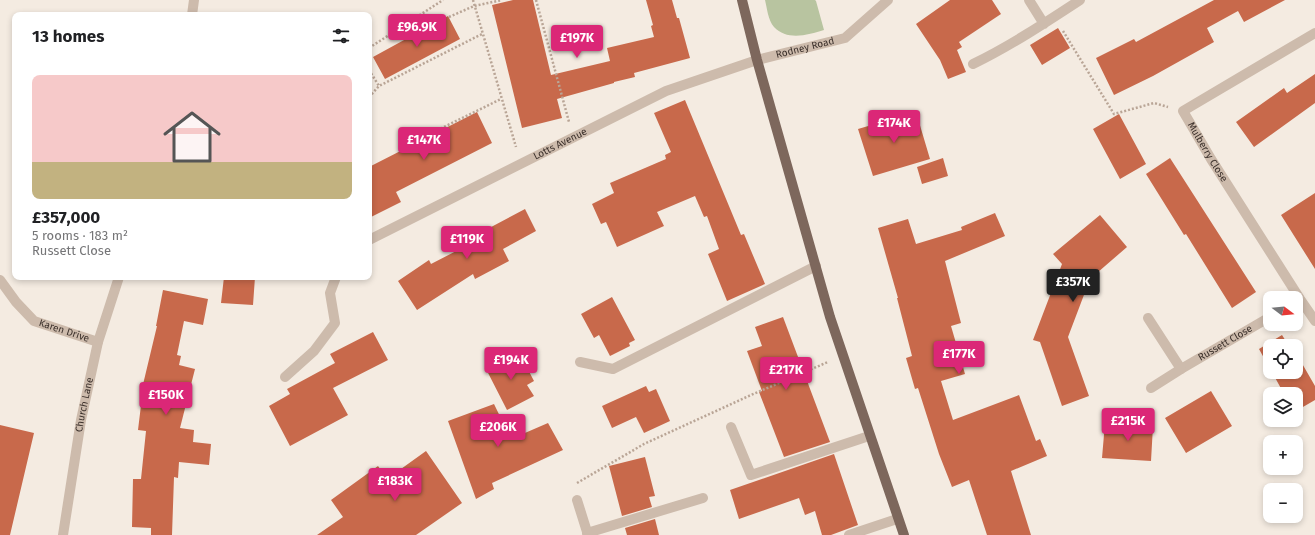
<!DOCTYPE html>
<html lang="en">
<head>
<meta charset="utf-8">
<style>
	:root { --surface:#fff; --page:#f6f6f6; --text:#202124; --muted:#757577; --accent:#db2777 }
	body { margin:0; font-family:"Fira Sans",sans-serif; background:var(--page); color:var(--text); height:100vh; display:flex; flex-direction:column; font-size:15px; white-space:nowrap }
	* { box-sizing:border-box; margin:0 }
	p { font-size:13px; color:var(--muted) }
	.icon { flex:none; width:22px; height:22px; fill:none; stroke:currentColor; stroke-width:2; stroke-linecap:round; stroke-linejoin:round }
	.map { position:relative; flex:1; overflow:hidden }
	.sheet { position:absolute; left:12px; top:12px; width:360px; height:268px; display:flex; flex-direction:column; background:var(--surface); border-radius:8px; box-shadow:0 2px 6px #0003 }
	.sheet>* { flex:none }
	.needle { width:26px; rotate:106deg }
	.tools { position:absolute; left:1263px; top:291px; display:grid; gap:8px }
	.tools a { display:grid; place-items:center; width:40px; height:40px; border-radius:8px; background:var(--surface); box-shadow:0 2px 6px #0003; font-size:20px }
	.price { position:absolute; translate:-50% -34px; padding:0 9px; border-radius:4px; background:var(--accent); color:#fff; font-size:13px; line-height:26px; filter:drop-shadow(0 1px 2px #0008) }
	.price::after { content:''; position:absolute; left:50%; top:24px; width:12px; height:9px; margin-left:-6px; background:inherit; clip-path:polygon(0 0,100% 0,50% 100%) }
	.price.on { background:#222; color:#fff }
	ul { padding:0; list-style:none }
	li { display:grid; align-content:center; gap:8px; height:212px; padding:0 20px }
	li span { display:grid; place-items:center; height:124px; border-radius:8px; color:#555 }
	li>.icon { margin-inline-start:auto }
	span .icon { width:72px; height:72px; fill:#fffc; stroke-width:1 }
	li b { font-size:17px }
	h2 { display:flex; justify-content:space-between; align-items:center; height:48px; padding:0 20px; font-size:17px }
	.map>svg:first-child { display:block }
	.green { fill:#b8c4a0 }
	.building { fill:#c8694b }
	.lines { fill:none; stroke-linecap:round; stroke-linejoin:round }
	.path { stroke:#b9a596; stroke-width:2.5; stroke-dasharray:2 2; stroke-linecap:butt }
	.lane { stroke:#cdbbac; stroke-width:10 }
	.street { stroke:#cdbbac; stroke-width:10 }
	.primary { stroke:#7d675c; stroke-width:10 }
	.labels { text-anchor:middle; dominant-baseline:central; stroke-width:3; stroke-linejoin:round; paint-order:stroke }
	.street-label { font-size:10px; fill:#3b302b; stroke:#fbf5ee }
</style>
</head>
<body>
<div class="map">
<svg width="1315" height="535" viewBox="0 0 1315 535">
	<rect width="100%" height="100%" fill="#f4ebe1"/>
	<!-- green -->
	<path class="green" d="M765 0H815L816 1 824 30C808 35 787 41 774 27 768 20 767 8 765 0Z"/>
	<!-- building -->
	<path class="building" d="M513 0H533L551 75 610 61 607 48 654 37 651 26 653 25 646 0H672L677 18H679L690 58 634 73 635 77 614 82V83L557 99 562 118 522 128 492 5Z
		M950 0H992L1001 14 959 42 962 47 957 50 966 72 948 79 940 60 916 24Z
		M1214 0H1285L1244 22 1238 11 1207 28 1214 42 1153 76 1114 95 1096 58 1134 39 1136 42Z
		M448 16 460 39 385 79 373 57Z
		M1058 28 1070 48 1042 65 1030 45Z
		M1315 74V103L1254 147 1236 122 1284 88 1287 93Z
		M685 100 741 235 744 234 765 284 727 301 708 254 719 249 707 216 704 217 695 196 657 212 664 226 617 247 606 222 601 224 592 204 614 193 610 183 666 159 665 155 671 152 654 113Z
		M477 112 492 143 396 192 401 202 369 218V167Z
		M916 112 930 159 873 176 858 129Z
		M1119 114 1146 164 1120 179 1093 129Z
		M943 158 948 176 922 184 917 167Z
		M1170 158 1256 292 1232 308 1186 234 1184 235 1146 174Z
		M1315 193V269L1281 215Z
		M525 209 536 231 503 249 509 261 475 279 473 274 417 310 398 281 429 260 431 264 464 247 461 243Z
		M995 213 1005 236 945 261 961 323 951 326 965 374 941 381 953 420 1019 395 1036 441 1040 439 1047 456 1011 471 1031 535H987L969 480 952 487 939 454 918 388 915 389 906 358 912 356 897 298H898L878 228 908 219 916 244 962 230 961 227Z
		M1100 215 1127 247 1090 279 1068 337 1089 396 1062 406 1040 342 1033 340 1062 264 1053 254Z
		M224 277H255L253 305 221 303Z
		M163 290 208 299 203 325 184 321 177 355 181 356 179 365 195 369 180 428 194 430 193 442 211 444 209 465 179 462 178 478 174 477 172 535H151V528L132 527 133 479H141L146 431 138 430 142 397H140L157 326H156Z
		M612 297 635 340 629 343 630 346 610 356 599 335 594 338 581 314Z
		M783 317 830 442 784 457 759 392 762 391 747 351 762 346 755 327Z
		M373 332 388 360 333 388 348 415 290 446 269 406 290 394 287 389 335 363 330 354Z
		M1282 335 1289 346H1270V369L1259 349Z
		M1296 353 1315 386V400L1296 411V394H1284L1272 372H1296Z
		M509 354 514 364 523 360 534 381 527 385 534 396 507 410 485 367Z
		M646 386 649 392 656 389 670 421 644 433 636 417 612 428 602 406Z
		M1211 391 1232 426 1186 453 1165 418Z
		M494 404 511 439 548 423 563 450 492 483 494 489 476 499 448 421Z
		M1105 423 1153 426 1151 461 1102 458Z
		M0 425 34 433 10 535H0Z
		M426 451 462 503 416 535H317L343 517 331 500 378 466 387 479Z
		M834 454 858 525 831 535H822L815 511 805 515 799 498 739 519 730 490Z
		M645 457 655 496 649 497 652 507 622 516 609 466Z
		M655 519 659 535H627L625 528Z"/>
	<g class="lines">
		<!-- path -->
		<path class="path" d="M473 0 516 147
			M536 0 569 122
			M449 17 474 6 502 0
			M1063 31 1114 114 1154 103 1168 107
			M369 48 443 0
			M369 70 379 86
			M369 97 379 86 482 34
			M401 148 501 99
			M577 483 644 444 751 395 828 362"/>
		<!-- lane -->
		<path class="lane" d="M1029 0 1044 24
			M973 64C1010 46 1045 23 1080 0
			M580 362 613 369 816 266
			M285 377 314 351 335 323 330 293 336 277
			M731 427 751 475 869 436
			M587 533 703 498
			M849 535 897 519"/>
		<!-- street -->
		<g class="street">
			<path d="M192 15 194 0"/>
			<path id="s1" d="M1315 33 1183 111 1211 159 1300 299 1315 321"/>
			<path id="s2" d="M369 240 666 91 757 60 845 38 888 0"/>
			<path id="s3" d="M0 280 16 302 34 321 98 342"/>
			<path id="s4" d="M1148 318 1181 369 1270 317"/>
			<path d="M1151 388 1181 369"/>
			<path d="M577 500 588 535"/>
			<path id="s5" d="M63 535 81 420 98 342 119 277"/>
		</g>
		<!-- primary -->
		<path class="primary" d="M742 0 757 60 830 317 904 535"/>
	</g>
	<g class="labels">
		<!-- street labels -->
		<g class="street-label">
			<text stroke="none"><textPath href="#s2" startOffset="478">Rodney Road</textPath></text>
			<text stroke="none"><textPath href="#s2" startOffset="214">Lotts Avenue</textPath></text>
			<text stroke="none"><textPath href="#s1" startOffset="201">Mulberry Close</textPath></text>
			<text stroke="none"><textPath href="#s3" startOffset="85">Karen Drive</textPath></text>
			<text stroke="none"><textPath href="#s4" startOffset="112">Russett Close</textPath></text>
			<text stroke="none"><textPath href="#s5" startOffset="132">Church Lane</textPath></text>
		</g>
	</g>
</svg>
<div class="tools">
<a><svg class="needle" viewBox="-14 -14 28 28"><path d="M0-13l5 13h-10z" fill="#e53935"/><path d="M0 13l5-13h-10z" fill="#757577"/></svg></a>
<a><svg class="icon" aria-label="locate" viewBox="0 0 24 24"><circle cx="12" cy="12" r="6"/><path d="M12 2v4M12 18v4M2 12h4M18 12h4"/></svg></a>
<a><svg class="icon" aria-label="layers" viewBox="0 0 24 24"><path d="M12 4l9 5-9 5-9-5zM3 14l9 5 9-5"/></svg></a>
<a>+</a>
<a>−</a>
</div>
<b class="price" style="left:417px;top:48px">£96.9K</b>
<b class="price" style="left:577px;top:59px">£197K</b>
<b class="price" style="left:894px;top:144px">£174K</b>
<b class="price" style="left:424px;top:161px">£147K</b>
<b class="price" style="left:467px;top:260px">£119K</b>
<b class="price on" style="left:1073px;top:303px">£357K</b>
<b class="price" style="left:959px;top:375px">£177K</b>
<b class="price" style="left:511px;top:381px">£194K</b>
<b class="price" style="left:786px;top:391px">£217K</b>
<b class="price" style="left:166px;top:416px">£150K</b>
<b class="price" style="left:1128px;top:442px">£215K</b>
<b class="price" style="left:498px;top:448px">£206K</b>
<b class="price" style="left:395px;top:502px">£183K</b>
<section class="sheet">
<h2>13 homes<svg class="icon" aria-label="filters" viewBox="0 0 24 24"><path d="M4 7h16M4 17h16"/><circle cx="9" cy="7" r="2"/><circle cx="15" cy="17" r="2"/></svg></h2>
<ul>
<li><span style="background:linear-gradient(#f6c9c9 70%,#c2b280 0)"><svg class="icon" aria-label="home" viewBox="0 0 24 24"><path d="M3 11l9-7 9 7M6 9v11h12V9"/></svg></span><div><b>£357,000</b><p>5 rooms · 183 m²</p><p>Russett Close</p></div></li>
</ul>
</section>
</div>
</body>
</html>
